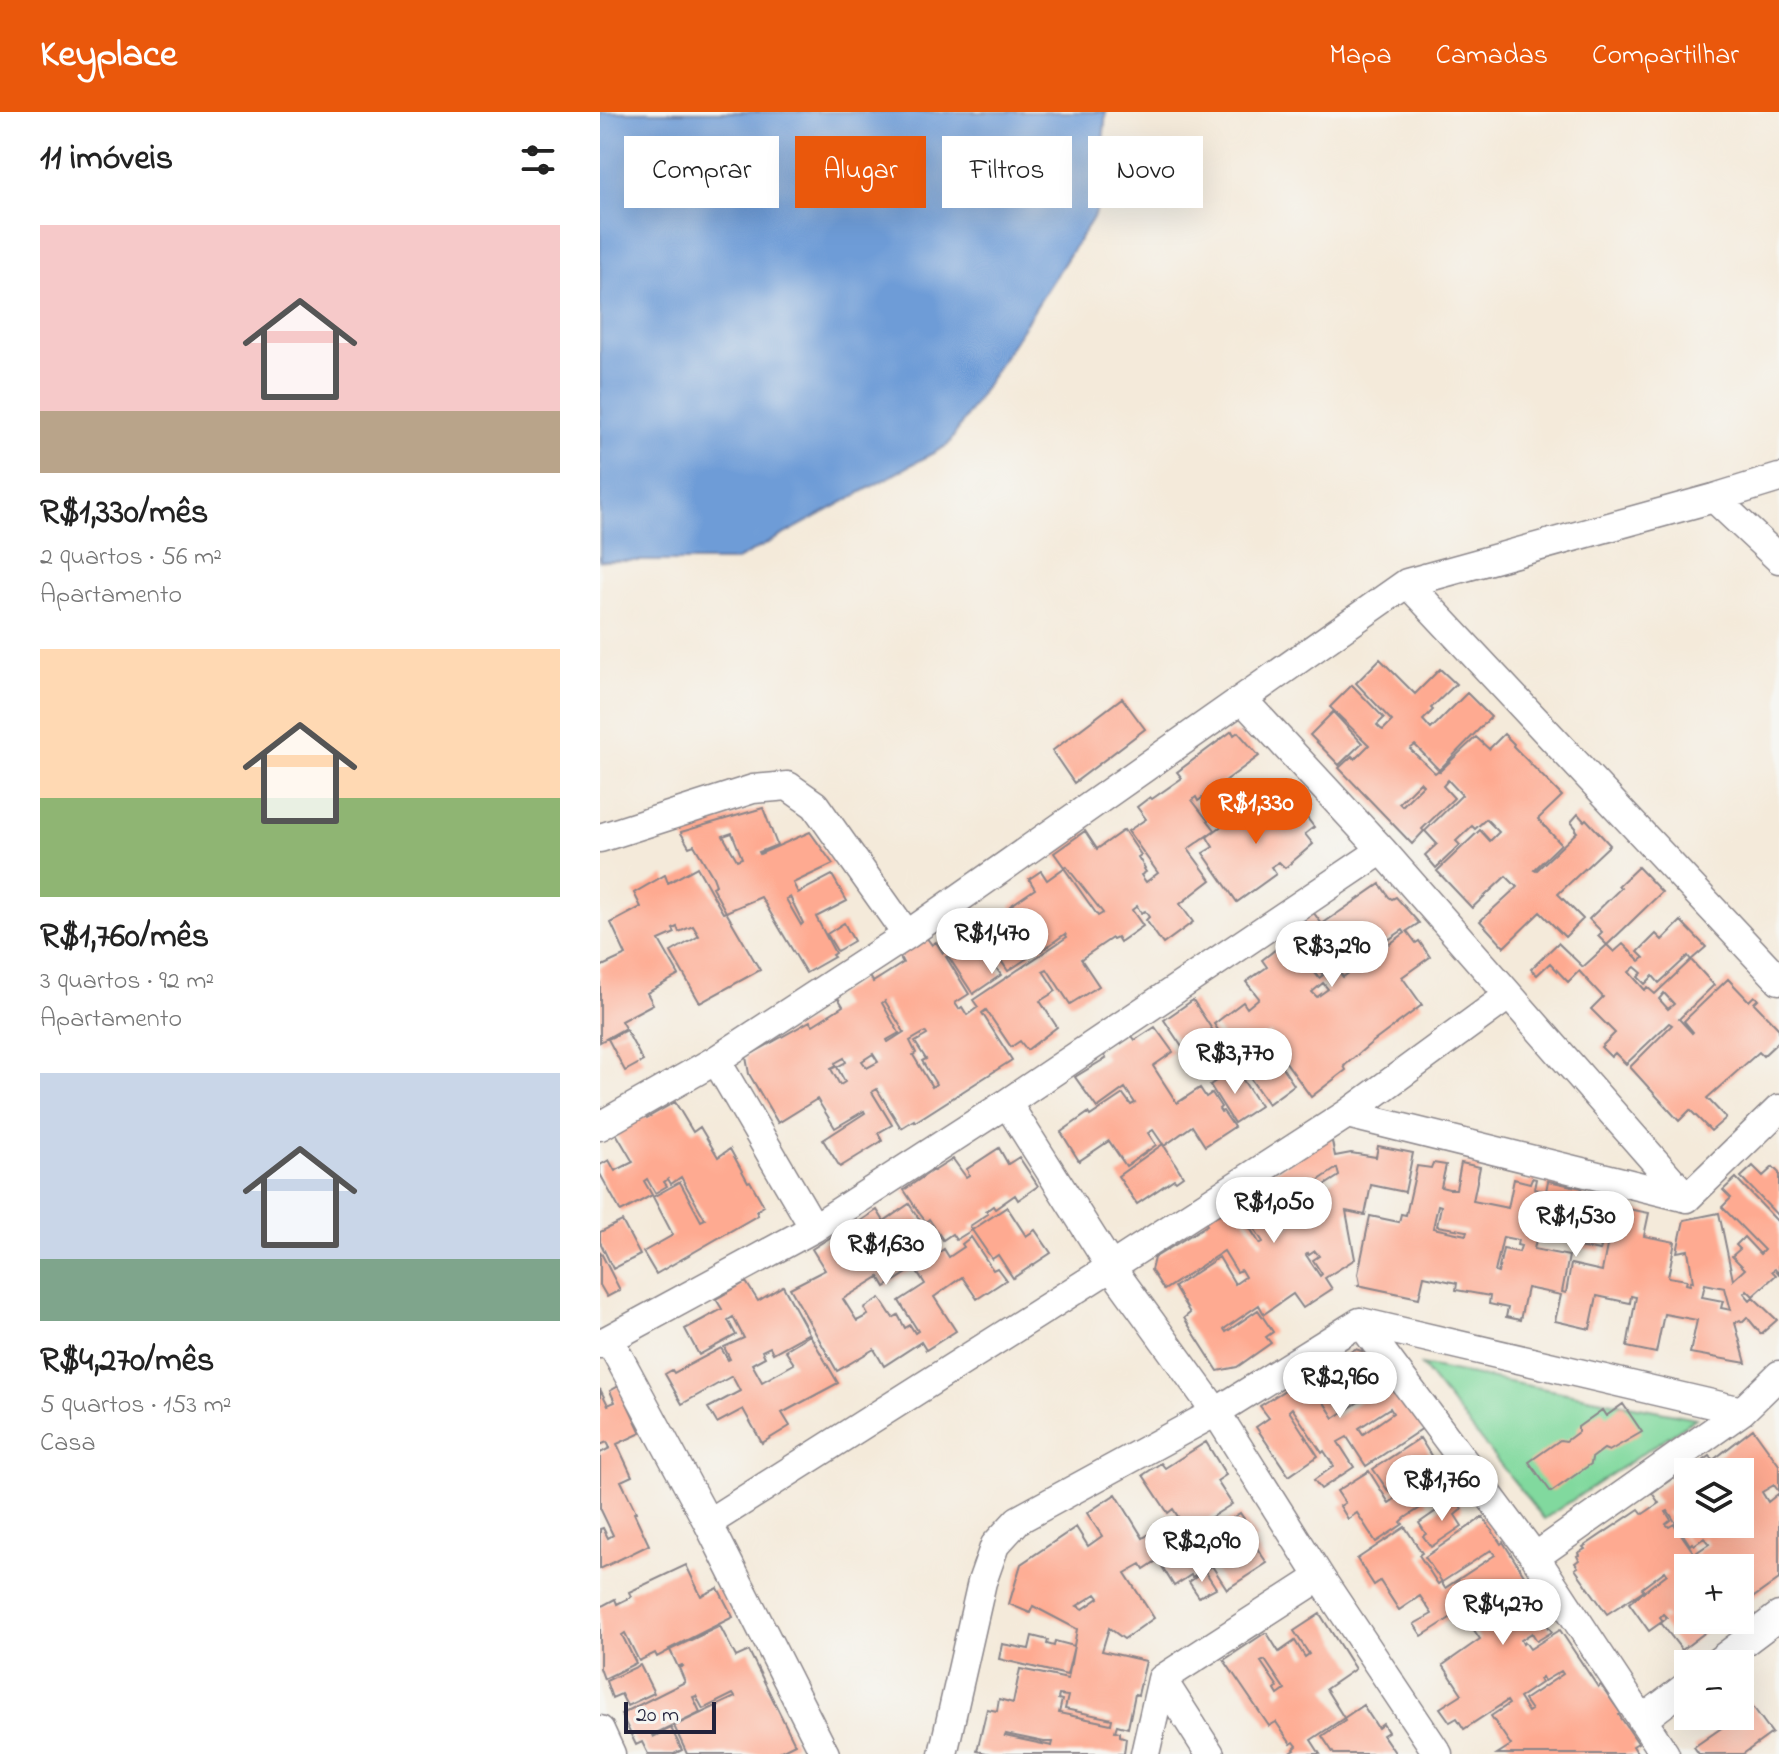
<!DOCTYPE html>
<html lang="pt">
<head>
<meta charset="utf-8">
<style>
	:root { --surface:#fff; --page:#f6f6f6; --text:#222; --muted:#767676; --accent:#ea580c }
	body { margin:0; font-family:"Indie Flower",sans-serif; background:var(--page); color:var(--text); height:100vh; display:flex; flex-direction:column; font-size:30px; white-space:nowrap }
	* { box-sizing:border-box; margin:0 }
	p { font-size:26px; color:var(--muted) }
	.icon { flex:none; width:44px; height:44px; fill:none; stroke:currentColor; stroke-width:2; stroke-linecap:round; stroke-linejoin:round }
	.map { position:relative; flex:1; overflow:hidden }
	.side { display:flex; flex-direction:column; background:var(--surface); width:600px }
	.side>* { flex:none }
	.guide { position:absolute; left:24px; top:24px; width:760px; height:72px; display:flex; gap:16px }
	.buttons { position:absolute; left:1074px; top:1346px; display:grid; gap:16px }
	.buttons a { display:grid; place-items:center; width:80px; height:80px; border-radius:0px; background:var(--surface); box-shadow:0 8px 32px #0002; font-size:40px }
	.scale { position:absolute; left:24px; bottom:20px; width:92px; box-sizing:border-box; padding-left:8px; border:4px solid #22223b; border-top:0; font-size:22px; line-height:28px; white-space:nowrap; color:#22223b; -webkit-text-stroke:6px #f6f6f2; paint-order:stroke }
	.price { position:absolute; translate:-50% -68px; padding:0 18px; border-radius:28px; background:#fff; color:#222; font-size:26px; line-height:52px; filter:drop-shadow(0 2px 4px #0008) }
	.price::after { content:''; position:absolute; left:50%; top:48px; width:24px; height:18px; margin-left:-12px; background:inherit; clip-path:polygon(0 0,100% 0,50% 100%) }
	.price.current { background:var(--accent); color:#fff }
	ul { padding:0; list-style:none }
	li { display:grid; align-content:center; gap:16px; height:424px; padding:0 40px }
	li span { display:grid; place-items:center; height:248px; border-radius:0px; color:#555 }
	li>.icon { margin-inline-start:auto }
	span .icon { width:144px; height:144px; fill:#fffc; stroke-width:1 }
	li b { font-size:34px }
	h2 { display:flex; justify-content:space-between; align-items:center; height:96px; padding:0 40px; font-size:34px }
	.tag { padding:0 28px; border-radius:0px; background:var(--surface); box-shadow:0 8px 32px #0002; font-size:28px; line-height:72px }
	.tag.current { background:var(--accent); color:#fff }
	header { display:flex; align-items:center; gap:48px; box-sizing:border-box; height:112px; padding:0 40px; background:var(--accent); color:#fff }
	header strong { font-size:38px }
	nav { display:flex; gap:44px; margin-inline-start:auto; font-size:28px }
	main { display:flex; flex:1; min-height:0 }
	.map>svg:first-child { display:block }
	.green { fill:#81d99e; stroke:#527e6c; stroke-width:2 }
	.water { fill:#6e9cd7; stroke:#485f89; stroke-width:2 }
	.building { fill:#feaa91; fill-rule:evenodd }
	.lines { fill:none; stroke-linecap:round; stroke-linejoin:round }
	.street-casing { stroke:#8b868a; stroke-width:31 }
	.street { stroke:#fff; stroke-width:28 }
</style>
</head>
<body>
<header>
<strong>Keyplace</strong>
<nav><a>Mapa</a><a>Camadas</a><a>Compartilhar</a></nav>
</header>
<main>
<section class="side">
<h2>11 imóveis<svg class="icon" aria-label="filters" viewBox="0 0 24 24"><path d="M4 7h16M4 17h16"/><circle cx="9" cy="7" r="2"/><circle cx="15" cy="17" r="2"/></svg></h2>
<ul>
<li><span style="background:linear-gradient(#f6c9c9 75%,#b9a48a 0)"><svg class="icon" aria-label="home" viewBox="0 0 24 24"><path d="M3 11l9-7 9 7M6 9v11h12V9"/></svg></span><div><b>R$1,330/mês</b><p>2 quartos · 56 m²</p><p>Apartamento</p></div></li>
<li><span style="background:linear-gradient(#ffd9b3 60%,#8fb573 0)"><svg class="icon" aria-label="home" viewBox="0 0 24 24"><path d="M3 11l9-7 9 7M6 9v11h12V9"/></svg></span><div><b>R$1,760/mês</b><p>3 quartos · 92 m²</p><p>Apartamento</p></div></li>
<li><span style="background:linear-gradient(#c9d6e8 75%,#7fa58c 0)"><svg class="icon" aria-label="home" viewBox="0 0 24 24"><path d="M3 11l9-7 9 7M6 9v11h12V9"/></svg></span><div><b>R$4,270/mês</b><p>5 quartos · 153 m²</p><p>Casa</p></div></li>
</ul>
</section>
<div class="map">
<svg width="1179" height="1642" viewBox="0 0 1179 1642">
	<rect width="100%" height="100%" fill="#f6f6f2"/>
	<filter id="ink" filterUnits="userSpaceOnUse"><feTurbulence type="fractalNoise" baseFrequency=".0125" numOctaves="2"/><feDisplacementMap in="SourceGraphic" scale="16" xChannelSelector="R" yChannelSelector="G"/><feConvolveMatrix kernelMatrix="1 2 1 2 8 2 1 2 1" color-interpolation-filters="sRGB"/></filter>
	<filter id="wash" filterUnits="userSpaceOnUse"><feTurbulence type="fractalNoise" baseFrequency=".006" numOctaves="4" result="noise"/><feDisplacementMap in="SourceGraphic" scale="32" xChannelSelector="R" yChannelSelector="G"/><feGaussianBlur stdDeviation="1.8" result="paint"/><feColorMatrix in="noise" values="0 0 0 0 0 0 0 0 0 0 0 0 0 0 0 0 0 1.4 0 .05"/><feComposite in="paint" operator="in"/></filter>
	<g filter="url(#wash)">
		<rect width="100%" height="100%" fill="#f4eada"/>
		<!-- green -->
		<path class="green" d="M821 1253 1096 1306 944 1407Z"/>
		<!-- water -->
		<path class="water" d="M0 0H506L496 101 348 333 135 449H0Z"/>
		<g id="blocks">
			<!-- building -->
			<path class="building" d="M780 547 815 582 840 557 856 572 831 596 833 598 823 608 831 617 867 581 891 605 839 658 840 659 876 625 889 637 904 622 914 632 913 634 962 684 938 707 961 732 934 758 936 759 977 720 975 718 976 716 971 710 978 702 984 709 986 707 1010 733 958 782 983 807 965 825 940 800 904 835 880 809 917 775 906 764 872 796 837 759 880 718 890 729 899 720 886 707 875 717 872 714 856 729 860 733 836 756 825 743 837 732 825 719 862 683 848 668 843 674 854 686 822 717 824 719 812 732 739 656 752 644 755 647 769 633 730 595 752 573 784 606 777 613 781 617 783 618 792 609 756 571ZM815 633 839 658 835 661 810 637ZM820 670 823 673 802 694 799 691Z
				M522 586 545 617 474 671 452 639Z
				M733 600 762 631 739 653 710 623Z
				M632 619 634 623 638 620 659 644 598 689 596 685 592 688 615 718 588 737 611 768 580 792 593 810 563 832 546 808 549 805 545 799 541 801 537 794 532 798 543 814 520 830 517 825 513 827 512 826 481 847 499 874 470 892 447 857 443 859 456 879 440 889 457 915 427 938 420 929 411 935 386 898 382 901 412 948 315 1010 314 1008 301 1016 277 977 272 980 292 1013 278 1021 282 1029 240 1055 223 1028 265 1001 264 999 235 1016 217 987 178 1011 149 962 146 945 210 909 213 913 243 894 237 884 270 864 273 870 303 851 299 843 326 825 332 833 336 830 343 841 359 830 356 826 370 817 401 863 373 882 348 844 346 845 369 882 355 891 359 897 362 895 367 903 378 895 373 888 467 825 465 822 441 839 410 794 435 777 429 767 441 759 447 768 464 756 498 804 503 801 466 754 464 755 454 741 485 719 497 737 524 718 541 743 538 745 545 756 544 757 546 760 541 763 546 770 558 761 528 719 546 707 537 695 550 685 552 687 582 666 577 660ZM285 889 304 920 288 930 287 928 299 921 282 891ZM325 920 327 923 315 930 326 947 322 949 336 972 332 975 313 943 316 941 310 929ZM273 942 278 950 267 956 262 949ZM244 946 246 950 237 955 245 970 240 973 231 957 237 954 235 951Z
				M664 682 683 707 675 713 677 716 701 698 714 715 705 722 713 732 685 756 679 750 671 755 676 762 637 790 603 741 613 735 607 725Z
				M163 696 177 733 159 740 160 742 210 720 233 752 193 771 198 781 232 763 247 789 216 805 235 841 232 843 234 845 206 861 161 785 126 800 112 775 116 773 113 765 94 733 89 735 81 721V720ZM132 721 142 746 137 748 123 724ZM190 785 203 811 201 813 186 787Z
				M97 755 123 801 126 800 160 858 100 891 71 840 99 824 93 814 79 820 77 815 73 817 75 821 59 828 79 863 47 881 53 892 21 909 25 916 0 930V855L26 843 11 811 41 795 34 781 65 763 68 771Z
				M1038 755 1062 780 1007 833 998 824 1002 820 989 807 1021 776 1018 774Z
				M780 772 789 785 792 787 796 785 819 811 807 819 816 831 819 829 830 845 802 865 822 893 770 932 744 954 746 958 711 985 670 928 674 926 670 921 636 944 614 912 643 890 647 896 659 886 646 870 667 855 662 848 689 827 719 866 723 863 689 819 713 800 722 812ZM803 818 805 821 743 865 740 861ZM723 871 728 877 717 885 712 880Z
				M402 798 432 843 408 859 378 814Z
				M1081 809 1106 835 1091 848 1088 844 1059 871 1053 864 1045 872 1038 865 1042 861 1035 855 1029 860 1045 878 1047 875 1055 882 1091 848 1114 873 1079 907 1092 921 1093 920 1084 909 1128 867 1149 889 1154 884 1158 887 1154 891 1179 917V929L1163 944 1159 940 1107 986 1126 1006 1111 1019 1090 998 1079 1009 1030 955 1072 913 1069 911 1026 952 1015 941 1011 945 1001 935 1015 921 991 897 1003 885 979 859 968 870 950 851 937 863 931 857 958 831 983 855 1007 833 1014 840 1023 832 1040 849 1044 846 1038 840 1056 822 1062 828ZM1064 881 1074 892 1068 897 1059 887Z
				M244 811 254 829 237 839 227 822Z
				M593 888 632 948 602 965 564 908Z
				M555 915 573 940 553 954 577 991 600 976 606 985 612 981 621 995 619 997 621 1000 623 999 634 1015 605 1034 592 1014 564 1034 553 1018 548 1021 556 1033 526 1054 509 1029 479 1049 461 1020 488 1001 490 1004 523 982 531 993 535 991 525 976 497 996 475 965 506 946 502 940 530 921 535 928Z
				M26 918 43 949 25 959 8 927Z
				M668 934 694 973 668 992 641 953Z
				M635 956 660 994 634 1011 610 973Z
				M75 990 93 1020 100 1015 118 1045 130 1037 148 1070 150 1069 164 1094 156 1099 158 1103 56 1162 43 1140 73 1123 53 1085 80 1070 101 1109 105 1107 81 1065 71 1072 68 1067 64 1070 67 1074 55 1081 47 1067 44 1069 52 1083 21 1100 0 1062V1053L9 1048 15 1059 33 1050 14 1018 45 1003 47 1006Z
				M731 1025 735 1044 751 1041 776 1045 778 1034 813 1041 805 1080 771 1073 765 1103 746 1099 755 1147 725 1166 732 1177 703 1196 693 1182 664 1202 659 1193 624 1217 626 1220 658 1198 673 1220 666 1225 671 1231 637 1255 618 1259 584 1206 590 1201 574 1175 619 1145 635 1172 645 1165 641 1158 637 1160 624 1139 564 1178 551 1158 554 1146 607 1113 601 1104ZM737 1056 739 1064 711 1082 707 1076ZM716 1090 720 1096 710 1102 706 1097ZM651 1096 654 1099 646 1104 663 1130 660 1132 641 1102ZM686 1097 694 1110 683 1120 679 1115 687 1110 681 1100ZM715 1139 719 1144 713 1148 722 1162 720 1164 706 1143 708 1141 709 1143Z
				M563 1032 583 1064 576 1069 574 1067 537 1092 518 1064Z
				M399 1036 408 1052 419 1045 438 1074 418 1088 415 1083 395 1097 393 1094 386 1099 388 1102 370 1114 372 1118 407 1095 426 1124 435 1118 451 1141 413 1166 398 1143 392 1147 372 1118 356 1128 352 1122 343 1128 329 1107 326 1110 320 1102 304 1078 333 1058 334 1059 353 1047 366 1065 369 1063 367 1057Z
				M833 1051 846 1053 841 1075 849 1077H856L861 1051 880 1055 873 1089 908 1096 914 1067 930 1071 932 1066 936 1067 934 1077 946 1079 948 1069 982 1076 981 1081H983L980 1092 976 1091 969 1119H965L963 1125 955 1124 956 1117 939 1114 934 1137 969 1144 962 1180 966 1181 971 1152 1002 1159 1008 1129 1012 1130 1018 1095 1049 1101 1044 1124 1075 1130 1068 1165 1087 1168 1086 1172 1090 1173 1091 1169 1093 1170 1088 1138 1077 1140 1084 1108 1119 1101 1133 1168 1145 1157 1132 1144 1140 1137 1136 1133 1144 1125 1160 1142 1164 1138 1122 1095 1131 1086 1123 1078 1136 1066 1179 1111V1162L1175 1157 1172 1159 1176 1163 1153 1184 1147 1178 1144 1181 1150 1188 1153 1185 1177 1208 1161 1222 1147 1205 1142 1210 1140 1208 1135 1211 1146 1251 1090 1241 1097 1208 1064 1202 1056 1241 1027 1235 1036 1185 1031 1184 1030 1191 997 1184 990 1217 955 1209 961 1183 927 1176 920 1208 906 1205 908 1196 889 1192 890 1184 856 1178 857 1171 824 1164 819 1186 758 1173 760 1172 758 1162 770 1104 799 1110 801 1102 806 1103 817 1054 831 1056ZM838 1093 841 1094 837 1114 867 1119 866 1123 833 1116ZM903 1125 918 1128 917 1133 921 1134 919 1140 903 1137 898 1161 895 1160ZM1105 1172 1125 1176 1131 1198 1121 1196 1123 1189 1102 1185Z
				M1153 1054 1163 1064 1173 1055 1179 1061V1105L1141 1065Z
				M309 1092 335 1130 309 1147 315 1156 285 1175 279 1165 243 1187 257 1209 268 1203 264 1196 280 1186 293 1206 298 1203 305 1216 310 1213 315 1221 318 1219 299 1189 325 1172 315 1156 344 1137 349 1145 364 1135 362 1132 371 1125 393 1158 397 1156 406 1168 377 1187 362 1165 334 1185 356 1219 326 1238 321 1230 284 1254 274 1237 237 1259 190 1176 225 1158 212 1137 255 1110 256 1112 277 1098 284 1109Z
				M980 1094 1009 1101 1000 1139 972 1134Z
				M22 1109 40 1143 13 1157 0 1130V1120Z
				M0 1139 20 1178 7 1185 0 1173Z
				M146 1170 158 1189 183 1174 209 1221 173 1241 170 1235 162 1239 165 1245 152 1252 162 1270 194 1252 185 1238 210 1223 238 1271 182 1301 190 1314 162 1331 143 1297 117 1311 108 1296 140 1279 132 1264 82 1292 65 1262 72 1258 74 1261 121 1236 128 1248 130 1247 124 1235 144 1226 133 1205 128 1208 136 1223 99 1243 85 1217 122 1197 116 1187Z
				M755 1237 775 1243 826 1314 766 1354 747 1325 738 1330 754 1355 721 1377 714 1368 734 1354 724 1339 722 1341 692 1296 689 1299 718 1344 689 1364 656 1315 669 1306 660 1294 707 1264 734 1306 763 1287 752 1269 756 1267 751 1259 747 1262 738 1248ZM790 1296 793 1301 763 1322 759 1316Z
				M19 1274 41 1321 17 1332 32 1364 21 1369 36 1400 34 1401 49 1433 0 1457V1417L3 1416 8 1426 13 1423 0 1396V1341L10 1336 7 1330 0 1333V1277L8 1293 15 1290 10 1279Z
				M1023 1292 1042 1320 1009 1339 1004 1337 992 1346 991 1352 951 1380 929 1350 960 1328 966 1329 978 1320V1315L1002 1298 1006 1304Z
				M1153 1317 1179 1353V1380L1174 1373 1162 1380 1168 1390 1179 1381V1467L1151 1487 1140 1471V1466L1145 1462 1140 1456H1088V1508H1100L1107 1519 1082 1538 1061 1511 1067 1506 1063 1502 1060 1505 1063 1509 1049 1519 1029 1491 1067 1462 1065 1459 1042 1476 1044 1478 1007 1502 975 1457 978 1455 975 1451 979 1448 977 1444 979 1443 978 1441 985 1437 983 1435 1039 1397 1043 1402 1059 1391 1052 1381 1080 1361 1082 1364 1088 1360V1412H1140L1142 1408 1140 1405V1360H1088L1110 1344 1113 1348ZM1068 1399 1090 1433 1092 1431 1094 1433 1104 1426 1109 1432 1097 1440 1098 1442 1096 1444 1074 1412 1069 1415 1066 1412 1071 1408 1066 1400Z
				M820 1326 835 1350 811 1365 809 1361 807 1363 810 1366 789 1380 773 1357Z
				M606 1330 626 1363 617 1369 632 1392 588 1420 573 1397 568 1401 543 1363 561 1351 565 1356Z
				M769 1359 789 1391 796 1386 793 1380 813 1368 828 1391 805 1406 801 1410 803 1412 776 1430 757 1401 748 1407 740 1394 745 1391 737 1379Z
				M516 1382 543 1426 572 1407 586 1430 599 1421 602 1426 640 1401 657 1426 652 1429 667 1451 627 1477 612 1454 592 1465 591 1463 574 1474 558 1448 544 1457 541 1452 525 1461 554 1506 524 1527 509 1516 502 1539 546 1549 538 1583 535 1582 528 1616 517 1613 515 1619 520 1620V1624L526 1626 524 1642H391L377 1639 387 1597 397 1599 399 1587 413 1591 420 1557 468 1567 477 1517 433 1494 430 1501 409 1492 421 1452 476 1415 488 1434 502 1424 487 1401ZM496 1482 499 1486 483 1497 477 1494ZM459 1583 468 1584 465 1597 512 1607 511 1612 459 1601 462 1588 458 1587ZM406 1622 444 1630H453L452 1634 405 1624Z
				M855 1386 862 1397 855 1403 862 1414 831 1435 823 1424 826 1422 819 1411Z
				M883 1405 901 1432 903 1430 940 1488 936 1491 949 1509 946 1511 952 1520 937 1529 932 1521 921 1528 923 1532 925 1530 930 1537 960 1518 998 1575 1001 1573 1021 1602 1019 1603 1038 1631 1033 1634 1038 1642H897L911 1633 891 1604 909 1592 907 1589 864 1617 857 1606 850 1610 840 1596 862 1582 843 1553 880 1527 861 1499 822 1524 814 1512 832 1502 820 1484 799 1498 780 1469 774 1473 757 1447 805 1415 822 1441 819 1443 838 1472 841 1470 845 1476 895 1443 891 1438 842 1470 825 1445ZM961 1559 963 1562 924 1588 931 1598 928 1600 919 1586 941 1571 939 1567 942 1565 944 1569Z
				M86 1453 101 1484 118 1476 133 1505 69 1537 70 1538 120 1514 136 1545 149 1539 195 1632 175 1642H87L74 1614 135 1585 133 1582 103 1597 96 1584 93 1585 100 1600 52 1623 53 1625 71 1616 82 1638 74 1642H48L42 1630 36 1633 21 1602 85 1570 79 1556 83 1554 82 1553 78 1555 70 1538 57 1545 55 1541 39 1549 25 1521 22 1523 36 1551 4 1567 0 1556V1495L15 1487 17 1492 31 1485 29 1480Z
				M605 1459 616 1476 599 1485 589 1470Z
				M720 1502 755 1557 726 1577 744 1606 711 1628 720 1642H689L695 1638 694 1637 697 1634 694 1630 691 1632 676 1610 669 1614 624 1548 665 1521H667L679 1540 695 1529 705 1545 709 1542 694 1519ZM665 1548 685 1578 678 1583 675 1578 678 1575 661 1550Z
				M432 1524 448 1528 447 1532 454 1534 455 1529 474 1534 467 1563 399 1547 402 1532 429 1537Z
				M40 1553 54 1581 27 1594 21 1582 12 1586 6 1569Z
				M1140 1577 1172 1621 1143 1642H1099L1094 1635 1130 1610 1125 1604H1140Z
				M763 1593 778 1616 783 1612 788 1620 783 1623 796 1642H734L722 1624 745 1608 744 1606Z"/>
		</g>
	</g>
	<g filter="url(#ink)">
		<use href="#blocks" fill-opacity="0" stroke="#8b868a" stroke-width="2"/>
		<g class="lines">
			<!-- street casing -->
			<g class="street-casing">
				<path id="street" d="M1114 386 1179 447
					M807 471 1179 868
					M643 588 782 738 1087 1086
					M0 726 153 677 188 674 215 693 307 823
					M116 948 214 1116
					M407 991 511 1155 616 1300 720 1465 838 1642
					M747 1002 1087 1086 1179 997
					M0 1014 116 948 307 823 807 471 1114 386 1179 366
					M760 1210 1142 1299
					M9 1227 108 1411 225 1642
					M0 1232 214 1116 407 991 782 738
					M108 1411 511 1155 747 1002 908 884
					M935 1445 1142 1299 1179 1263
					M1115 1552 1179 1504
					M562 1567 610 1642
					M1042 1608 1088 1573
					M0 1618 11 1642
					M343 1642 382 1470 395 1433 418 1408 616 1300 760 1210 935 1445 1065 1642
					M545 1642 562 1567 720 1465"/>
			</g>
			<!-- street -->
			<use href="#street" class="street"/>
		</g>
	</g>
</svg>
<div class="buttons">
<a><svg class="icon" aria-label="layers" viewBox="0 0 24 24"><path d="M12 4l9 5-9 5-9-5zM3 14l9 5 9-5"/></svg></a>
<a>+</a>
<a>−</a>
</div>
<div class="scale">20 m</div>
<b class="price current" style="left:656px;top:734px">R$1,330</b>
<b class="price" style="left:392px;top:864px">R$1,470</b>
<b class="price" style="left:732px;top:877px">R$3,290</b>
<b class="price" style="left:635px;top:984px">R$3,770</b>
<b class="price" style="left:674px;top:1133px">R$1,050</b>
<b class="price" style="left:976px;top:1147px">R$1,530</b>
<b class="price" style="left:286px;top:1175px">R$1,630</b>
<b class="price" style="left:740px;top:1308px">R$2,960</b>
<b class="price" style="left:842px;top:1411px">R$1,760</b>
<b class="price" style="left:602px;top:1472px">R$2,090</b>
<b class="price" style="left:903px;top:1535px">R$4,270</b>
<div class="guide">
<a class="tag">Comprar</a>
<a class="tag current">Alugar</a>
<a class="tag">Filtros</a>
<a class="tag">Novo</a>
</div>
</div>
</main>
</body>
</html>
